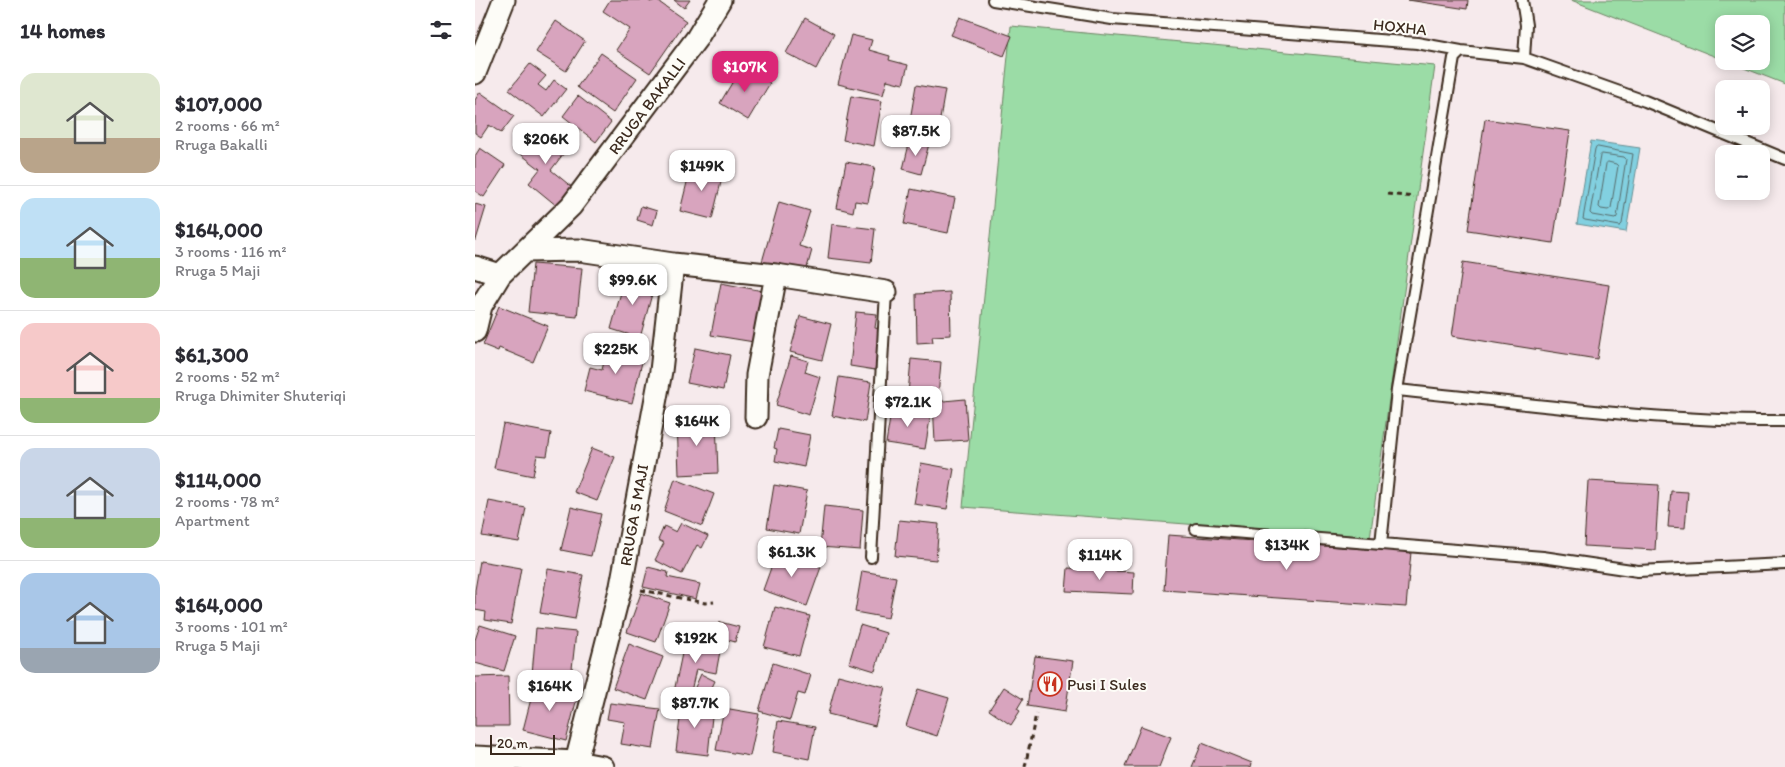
<!DOCTYPE html>
<html lang="en">
<head>
<meta charset="utf-8">
<style>
	:root { --surface:#fff; --page:#f7f7f7; --text:#2b2b33; --muted:#7c7c81; --line:#e1e1e2; --accent:#db2777 }
	body { margin:0; font-family:Itim,sans-serif; background:var(--page); color:var(--text); height:100vh; display:flex; flex-direction:column; font-size:19px; white-space:nowrap }
	* { box-sizing:border-box; margin:0 }
	p { font-size:16px; color:var(--muted) }
	.icon { flex:none; width:28px; height:28px; fill:none; stroke:currentColor; stroke-width:2; stroke-linecap:round; stroke-linejoin:round }
	.map { position:relative; flex:1; overflow:hidden }
	.side { display:flex; flex-direction:column; background:var(--surface); width:475px }
	.side>* { flex:none }
	.buttons { position:absolute; left:1240px; top:15px; display:grid; gap:10px }
	.buttons a { display:grid; place-items:center; width:55px; height:55px; border-radius:10px; background:var(--surface); box-shadow:0 2px 12px #0003; font-size:25px }
	.scale { position:absolute; left:15px; bottom:12px; width:65px; box-sizing:border-box; padding-left:5px; border:2px solid #3b2a1e; border-top:0; font-size:14px; line-height:18px; white-space:nowrap; color:#3b2a1e; -webkit-text-stroke:4px #fdfcf7; paint-order:stroke }
	.price { position:absolute; translate:-50% -42px; padding:0 11px; border-radius:10px; background:#fff; color:#222; font-size:16px; line-height:32px; filter:drop-shadow(0 1px 2px #0008) }
	.price::after { content:''; position:absolute; left:50%; top:30px; width:15px; height:11px; margin-left:-8px; background:inherit; clip-path:polygon(0 0,100% 0,50% 100%) }
	.price.on { background:var(--accent); color:#fff }
	ul { padding:0; list-style:none }
	li { display:flex; align-items:center; gap:15px; height:125px; padding:0 20px }
	li+li { border-top:1px solid var(--line) }
	li span { display:grid; place-items:center; flex:none; width:140px; height:100px; border-radius:15px; color:#555 }
	li>.icon { margin-inline-start:auto }
	span .icon { width:60px; height:60px; fill:#fffc; stroke-width:1 }
	li b { font-size:21px }
	h2 { display:flex; justify-content:space-between; align-items:center; height:60px; padding:0 20px; font-size:21px }
	main { display:flex; flex:1; min-height:0 }
	.map>svg:first-child { display:block }
	.green { fill:#9bdca6; stroke:#6b8362 }
	.water { fill:#82d0e0; stroke:#668e92 }
	.lines { fill:none; stroke-linecap:round; stroke-linejoin:round }
	.shore { stroke:#576c6c; stroke-width:1 }
	.building { fill:#d8a4be; stroke:#3b2a1e }
	.service-casing { stroke:#3b2a1e; stroke-width:14 }
	.minor-casing { stroke:#3b2a1e; stroke-width:25 }
	.path { stroke:#3b2a1e; stroke-width:3; stroke-dasharray:5 4; stroke-linecap:butt }
	.service { stroke:#fdfcf7; stroke-width:10 }
	.minor { stroke:#fdfcf7; stroke-width:21 }
	.labels { text-anchor:middle; dominant-baseline:central; stroke-width:4; stroke-linejoin:round; paint-order:stroke }
	.street-label { font-size:16px; fill:#3b2a1e; stroke:#fdfcf7 }
	.poi-label { font-size:16px; fill:#3b2a1e; stroke:#fdfcf7; text-anchor:start }
</style>
</head>
<body>
<main>
<section class="side">
<h2>14 homes<svg class="icon" aria-label="filters" viewBox="0 0 24 24"><path d="M4 7h16M4 17h16"/><circle cx="9" cy="7" r="2"/><circle cx="15" cy="17" r="2"/></svg></h2>
<ul>
<li><span style="background:linear-gradient(#dfe7d0 65%,#b9a48a 0)"><svg class="icon" aria-label="home" viewBox="0 0 24 24"><path d="M3 11l9-7 9 7M6 9v11h12V9"/></svg></span><div><b>$107,000</b><p>2 rooms · 66 m²</p><p>Rruga Bakalli</p></div></li>
<li><span style="background:linear-gradient(#bfe0f5 60%,#8fb573 0)"><svg class="icon" aria-label="home" viewBox="0 0 24 24"><path d="M3 11l9-7 9 7M6 9v11h12V9"/></svg></span><div><b>$164,000</b><p>3 rooms · 116 m²</p><p>Rruga 5 Maji</p></div></li>
<li><span style="background:linear-gradient(#f6c9c9 75%,#8fb573 0)"><svg class="icon" aria-label="home" viewBox="0 0 24 24"><path d="M3 11l9-7 9 7M6 9v11h12V9"/></svg></span><div><b>$61,300</b><p>2 rooms · 52 m²</p><p>Rruga Dhimiter Shuteriqi</p></div></li>
<li><span style="background:linear-gradient(#c9d6e8 70%,#8fb573 0)"><svg class="icon" aria-label="home" viewBox="0 0 24 24"><path d="M3 11l9-7 9 7M6 9v11h12V9"/></svg></span><div><b>$114,000</b><p>2 rooms · 78 m²</p><p>Apartment</p></div></li>
<li><span style="background:linear-gradient(#a9c7e8 75%,#9aa5b1 0)"><svg class="icon" aria-label="home" viewBox="0 0 24 24"><path d="M3 11l9-7 9 7M6 9v11h12V9"/></svg></span><div><b>$164,000</b><p>3 rooms · 101 m²</p><p>Rruga 5 Maji</p></div></li>
</ul>
</section>
<div class="map">
<svg width="1310" height="767" viewBox="0 0 1310 767">
	<rect width="100%" height="100%" fill="#f6eaec"/>
	<filter id="ink" filterUnits="userSpaceOnUse"><feTurbulence type="fractalNoise" baseFrequency=".02" numOctaves="2"/><feDisplacementMap in="SourceGraphic" scale="10" xChannelSelector="R" yChannelSelector="G"/><feConvolveMatrix kernelMatrix="1 2 1 2 8 2 1 2 1" color-interpolation-filters="sRGB"/></filter>
	<g filter="url(#ink)">
		<!-- green -->
		<path class="green" d="M1096 0H1310V84L1251 61H1286V24H1249V60Z
			M536 26 960 66 895 538 488 507Z"/>
		<!-- water -->
		<path class="water" d="M1116 141 1165 148 1151 232 1102 224Z"/>
		<g class="lines">
			<!-- shore -->
			<path class="shore" d="M1123 147 1158 154 1147 224 1145 226 1110 220 1108 219 1120 149Z
				M1127 154 1149 157 1151 159 1142 217 1140 219 1117 215 1115 213 1125 156Z
				M1133 162 1141 164 1143 166 1136 208 1133 210 1126 209 1124 207 1131 164Z"/>
		</g>
		<!-- building -->
		<path class="building" d="M135 0H173L175 2 181 0 211 21 175 73 141 50 155 29 128 11Z
			M199 0H215L209 8Z
			M933 0H993L992 9Z
			M485 17 537 36 529 56 476 35Z
			M330 18 359 34 341 69 311 53Z
			M81 21 110 41 91 71 61 52Z
			M376 35 397 40 394 50 415 56 414 60 433 65 428 84 412 80 408 95 363 84Z
			M126 53 162 78 138 113 102 87Z
			M55 64 71 76 63 85 71 91 79 80 91 89 69 117 34 90Z
			M267 66 295 83 273 120 245 103Z
			M441 85 470 90 464 125 435 120Z
			M5 92 39 116 26 133 14 125 6 137 0 133V100Z
			M103 96 136 122 121 142 88 116Z
			M376 96 407 101 399 146 368 140Z
			M1010 119 1095 131 1078 243 993 230Z
			M64 126 92 149 76 170 98 188 82 206 54 183 65 169 43 152Z
			M435 140 454 144 446 174 428 169Z
			M5 148 30 165 9 197 0 191V156Z
			M371 162 400 167 393 203 380 201 378 212 362 208Z
			M216 166 248 174 237 219 205 211Z
			M436 189 480 198 473 233 429 224Z
			M304 202 335 211 324 246 337 250 330 275 287 262Z
			M0 204 11 207 1 240H0Z
			M166 206 182 211 178 225 162 220Z
			M357 224 400 229 396 263 353 258Z
			M988 262 1134 285 1122 359 977 336Z
			M58 264 107 268 102 317 53 312Z
			M151 274 180 283 165 338 136 329Z
			M246 283 288 291 279 342 236 335Z
			M475 292 476 335 457 336 458 342 442 343 441 294Z
			M24 306 73 326 58 362 24 348 23 351 8 345Z
			M381 312 402 314 400 328 405 329 400 370 375 366Z
			M325 316 356 324 347 360 315 352Z
			M133 345 169 354 157 403 109 391 115 367 127 370Z
			M220 348 255 355 248 390 212 383Z
			M316 356 333 361 330 372 345 377 334 415 301 405Z
			M436 359 466 362 463 396 433 394Z
			M364 377 396 382 390 422 357 416Z
			M490 399 493 440 460 442 458 402Z
			M417 406 456 413 450 449 411 443Z
			M241 420 243 473 204 475 202 421Z
			M28 424 76 433 72 456 62 455 58 476 19 468Z
			M303 429 335 435 329 467 300 461 302 449 299 448Z
			M117 448 140 457 122 501 99 492Z
			M446 463 479 469 472 509 439 504Z
			M200 479 239 494 227 526 189 511Z
			M1113 481 1184 485 1180 550 1109 546Z
			M299 485 332 491 324 534 292 528Z
			M1196 491 1213 492 1210 528 1193 527Z
			M14 501 51 508 44 542 7 536Z
			M349 506 388 510 385 550 345 547Z
			M96 507 126 514 116 556 86 550Z
			M424 520 464 524 461 560 420 556Z
			M206 523 233 536 227 548 222 545 207 574 180 560 189 543 183 540 189 526 201 532Z
			M693 535 936 552 931 607 689 590Z
			M302 551 346 567 332 606 288 590Z
			M5 561 46 568 36 624 10 620 11 612 0 610V590Z
			M173 567 193 572 192 577 225 584 221 599 168 587Z
			M593 568 659 572 658 594 591 591Z
			M73 569 108 575 100 619 65 613Z
			M387 571 421 577 413 618 380 612Z
			M166 593 195 603 181 642 152 632Z
			M300 607 335 616 324 656 289 647Z
			M245 622 264 627 260 642 240 636Z
			M5 625 40 636 29 671 0 663V640Z
			M385 625 411 633 400 671 374 663Z
			M61 628 101 632 96 678 57 674Z
			M210 639 246 646 241 673 221 669 215 696 199 692Z
			M154 644 188 657 172 700 138 688Z
			M560 656 598 661 590 712 552 706Z
			M298 663 336 675 330 695 323 693 315 720 284 711Z
			M226 674 240 681 230 702 216 696Z
			M363 675 410 687 400 726 353 714Z
			M33 676 34 726H0V677Z
			M60 683 103 694 91 741 48 730Z
			M529 687 548 699 542 709 545 711 536 725 514 710Z
			M443 689 474 698 462 736 431 726Z
			M135 703 185 709 178 749 146 744 150 722 132 719Z
			M207 703 238 707 233 755 201 751Z
			M249 708 284 714 275 756 241 750Z
			M303 721 340 727 334 759 298 752Z
			M666 726 696 737 684 767H650Z
			M727 743 777 763 776 767H717Z"/>
		<g class="lines">
			<!-- service casing -->
			<g class="service-casing">
				<path id="service" d="M518 0 637 19 942 43 986 51 1049 58 1170 101 1310 159
					M1047 0 1051 25 1049 58
					M922 390C1051 403 1180 422 1310 421
					M721 529 1068 557 1163 571 1310 564
					M906 544 922 390 979 58 986 51
					M396 557 411 292"/>
			</g>
			<!-- minor casing -->
			<g class="minor-casing">
				<path id="minor" d="M0 73 29 0
					M50 251 104 250 198 264 301 275 411 292
					M0 267 25 275
					M0 331 6 306 25 275 96 206 222 38 245 0
					M281 417 282 375 301 275
					M0 757 101 762 128 767
					M101 762 146 586 186 371 198 264"/>
			</g>
			<!-- path -->
			<path class="path" d="M912 194 939 197
				M166 590 230 603 239 602
				M550 767 561 714"/>
			<!-- service -->
			<use href="#service" class="service"/>
			<!-- minor -->
			<use href="#minor" class="minor"/>
		</g>
	</g>
	<!-- icons -->
	<defs>
		<g id="restaurant-ring" transform="scale(1.25)"><circle r="9.5" fill="#fdfcf7" stroke="#c8321e" stroke-width="1.5"/><path d="M-5-6h1v4h1v-4h1v4h1v-4h1v5L-1.5 .5V6h-2V.5L-5-1ZM5-6V6H3V1.5H1.5Q1.5-4 5-6Z" fill="#c8321e"/></g>
	</defs>
	<g fill-rule="evenodd">
		<use href="#restaurant-ring" x="575" y="684"/>
	</g>
	<g class="labels">
		<!-- street labels -->
		<g class="street-label">
			<text transform="translate(925 27) rotate(6)">HOXHA</text>
			<text transform="translate(172 106) rotate(-53)">RRUGA BAKALLI</text>
			<text transform="translate(159 515) rotate(-80)">RRUGA 5 MAJI</text>
		</g>
		<!-- poi labels -->
		<g class="poi-label">
			<text x="592" y="684">Pusi I Sules</text>
		</g>
	</g>
</svg>
<div class="buttons">
<a><svg class="icon" aria-label="layers" viewBox="0 0 24 24"><path d="M12 4l9 5-9 5-9-5zM3 14l9 5 9-5"/></svg></a>
<a>+</a>
<a>−</a>
</div>
<div class="scale">20 m</div>
<b class="price on" style="left:270px;top:93px">$107K</b>
<b class="price" style="left:441px;top:157px">$87.5K</b>
<b class="price" style="left:71px;top:165px">$206K</b>
<b class="price" style="left:227px;top:192px">$149K</b>
<b class="price" style="left:158px;top:306px">$99.6K</b>
<b class="price" style="left:141px;top:375px">$225K</b>
<b class="price" style="left:433px;top:428px">$72.1K</b>
<b class="price" style="left:222px;top:447px">$164K</b>
<b class="price" style="left:812px;top:571px">$134K</b>
<b class="price" style="left:317px;top:578px">$61.3K</b>
<b class="price" style="left:625px;top:581px">$114K</b>
<b class="price" style="left:221px;top:664px">$192K</b>
<b class="price" style="left:75px;top:712px">$164K</b>
<b class="price" style="left:220px;top:729px">$87.7K</b>
</div>
</main>
</body>
</html>
